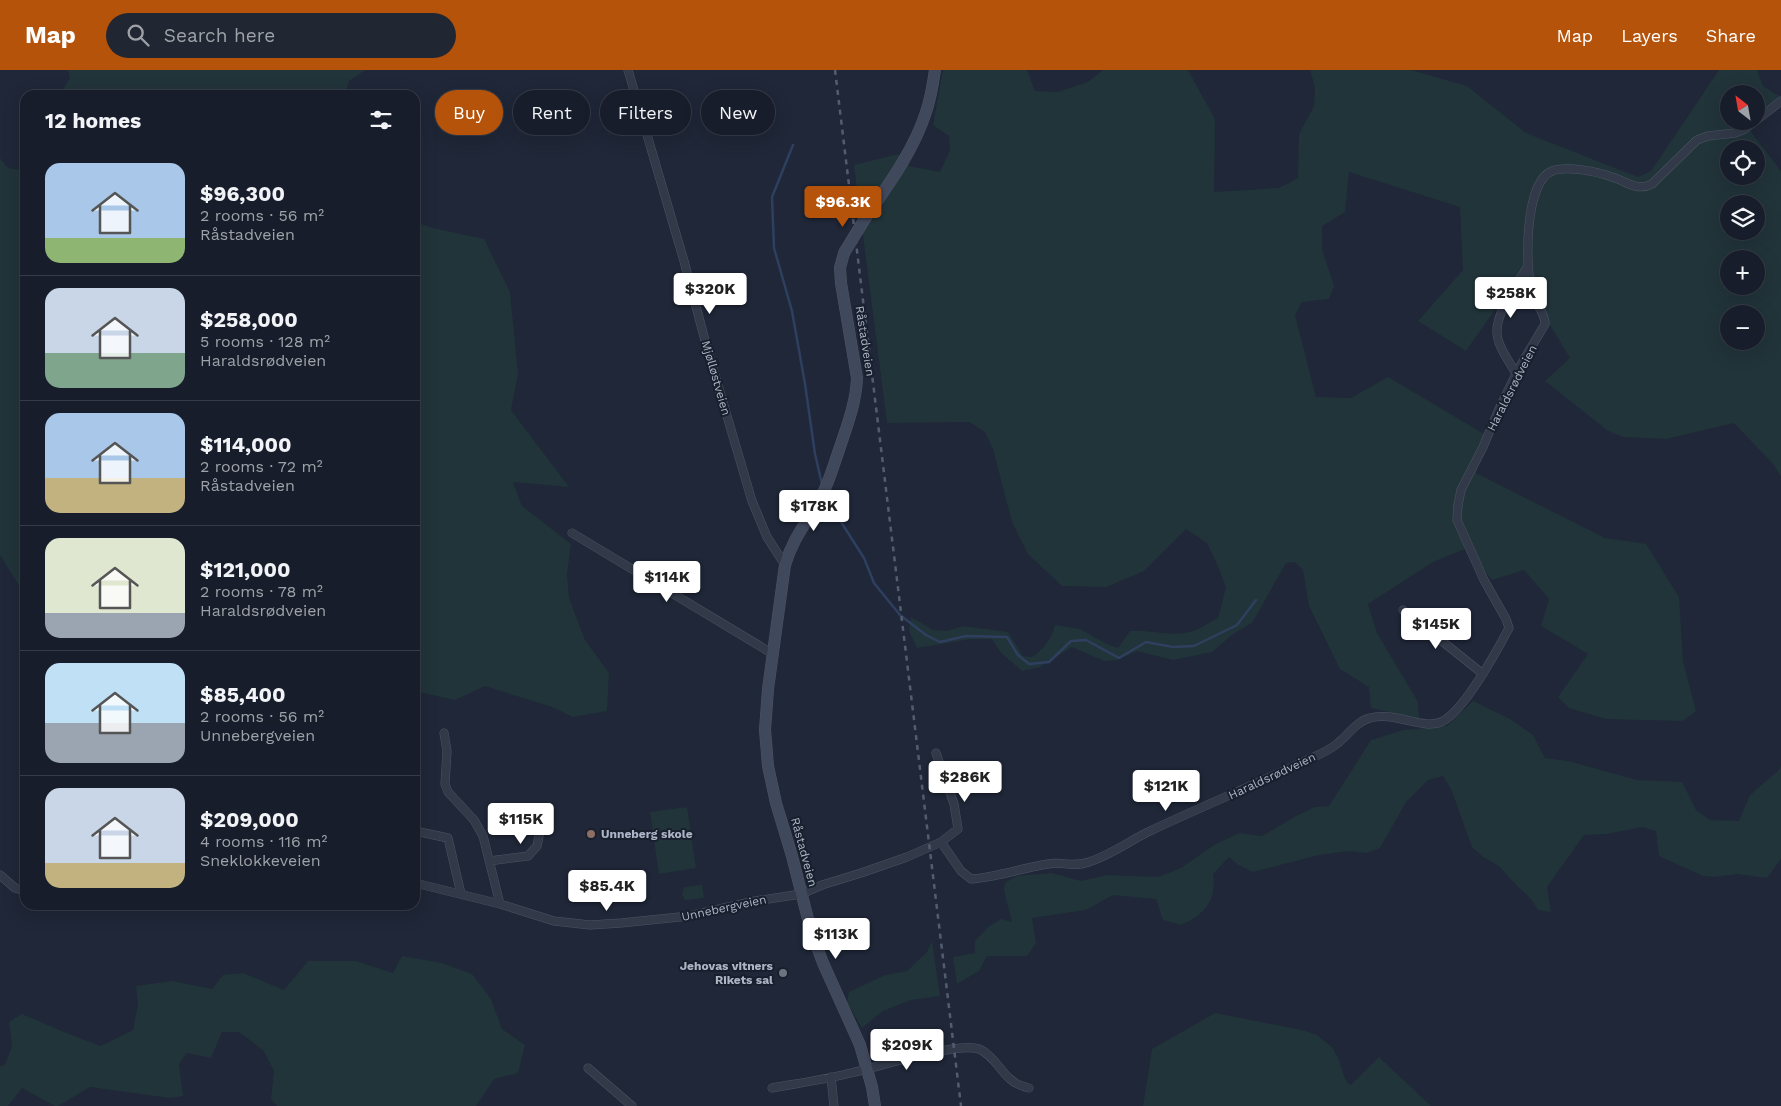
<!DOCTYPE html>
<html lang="en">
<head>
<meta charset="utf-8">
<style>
	:root { --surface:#171d2a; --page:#202632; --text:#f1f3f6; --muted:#9ea2a8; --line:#363b47; --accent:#b45309 }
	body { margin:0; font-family:"Work Sans",sans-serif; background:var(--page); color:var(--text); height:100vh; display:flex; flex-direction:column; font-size:19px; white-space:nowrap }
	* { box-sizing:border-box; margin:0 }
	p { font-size:16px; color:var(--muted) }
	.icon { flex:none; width:28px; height:28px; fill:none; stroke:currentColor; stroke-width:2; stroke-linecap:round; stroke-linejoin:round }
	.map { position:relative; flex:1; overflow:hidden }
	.details { position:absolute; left:20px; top:20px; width:400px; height:820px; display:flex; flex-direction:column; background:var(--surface); border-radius:15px; box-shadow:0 5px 20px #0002,0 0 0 1px var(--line) }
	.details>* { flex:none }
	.hud { position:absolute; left:435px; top:20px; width:475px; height:45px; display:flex; gap:10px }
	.needle { width:32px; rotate:329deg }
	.buttons { position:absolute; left:1720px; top:15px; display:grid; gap:10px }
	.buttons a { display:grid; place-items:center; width:45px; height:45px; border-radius:50%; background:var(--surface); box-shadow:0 5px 20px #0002,0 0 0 1px var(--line); font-size:25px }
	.price { position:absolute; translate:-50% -42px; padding:0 11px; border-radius:5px; background:#fff; color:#222; font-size:16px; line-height:32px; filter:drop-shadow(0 1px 2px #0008) }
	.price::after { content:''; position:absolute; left:50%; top:30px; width:15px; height:11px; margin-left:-8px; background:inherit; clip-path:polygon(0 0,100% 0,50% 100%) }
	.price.on { background:var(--accent); color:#fff }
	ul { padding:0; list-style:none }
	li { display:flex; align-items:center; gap:15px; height:125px; padding:0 25px }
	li+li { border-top:1px solid var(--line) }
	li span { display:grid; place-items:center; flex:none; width:140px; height:100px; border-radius:15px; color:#555 }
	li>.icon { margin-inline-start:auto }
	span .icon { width:60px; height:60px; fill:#fffc; stroke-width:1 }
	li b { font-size:21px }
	h2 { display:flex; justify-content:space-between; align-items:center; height:60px; padding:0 25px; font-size:21px }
	.pill { padding:0 18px; border-radius:22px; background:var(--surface); box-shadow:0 5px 20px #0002,0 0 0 1px var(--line); font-size:18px; line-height:45px }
	.pill.on { background:var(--accent); color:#fff }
	header { display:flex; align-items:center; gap:30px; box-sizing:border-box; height:70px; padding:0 25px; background:var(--accent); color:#fff }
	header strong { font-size:24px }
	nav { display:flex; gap:28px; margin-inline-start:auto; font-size:18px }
	.search { width:350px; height:45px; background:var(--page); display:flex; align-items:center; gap:12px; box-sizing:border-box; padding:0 18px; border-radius:28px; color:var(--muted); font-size:19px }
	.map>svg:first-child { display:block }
	.green { fill:#213439; fill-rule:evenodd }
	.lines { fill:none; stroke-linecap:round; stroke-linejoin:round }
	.stream { stroke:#2f3f5f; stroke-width:2.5 }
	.minor-casing { stroke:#4d5464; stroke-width:9 }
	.secondary-casing { stroke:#4d5464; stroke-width:12 }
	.minor { stroke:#323a49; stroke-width:8 }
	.secondary { stroke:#40485c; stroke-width:11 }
	.rail { stroke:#545d70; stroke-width:2.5; stroke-dasharray:5 5; stroke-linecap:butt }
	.secondary-bridge-casing { stroke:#4d5464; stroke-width:12; stroke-linecap:butt }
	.secondary-bridge { stroke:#40485c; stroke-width:11 }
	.education-dot { fill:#8d6e63; stroke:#181f2d; stroke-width:2 }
	.worship-dot { fill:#6b7280; stroke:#181f2d; stroke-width:2 }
	.labels { text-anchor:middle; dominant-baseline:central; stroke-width:4; stroke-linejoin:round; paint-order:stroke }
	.street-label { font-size:12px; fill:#acb4c6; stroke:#181f2d }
	.poi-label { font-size:12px; font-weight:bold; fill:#acb4c6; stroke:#181f2d; text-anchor:start }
</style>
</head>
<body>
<header>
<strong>Map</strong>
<div class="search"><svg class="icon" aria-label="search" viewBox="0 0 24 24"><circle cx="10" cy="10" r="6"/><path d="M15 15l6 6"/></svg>Search here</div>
<nav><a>Map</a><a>Layers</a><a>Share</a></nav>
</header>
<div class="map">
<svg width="1781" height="1036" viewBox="0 0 1781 1036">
	<rect width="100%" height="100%" fill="#1f2738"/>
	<!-- green -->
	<path class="green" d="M68 0H364V1L349 11 345 25H59L70 8Z
		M943 0H1027L1035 21 1058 22 1088 12 1103 0H1188L1215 49 1214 122 1279 118 1298 108 1299 64 1314 36 1315 17 1310 0H1411L1467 16 1526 63 1638 107 1651 101 1719 0H1757L1763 16 1781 27 1756 50V24H1729V51H1755L1748 58 1781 101V407L1774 395 1734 353 1666 369 1623 367 1608 361 1545 311 1570 288 1536 232 1506 224 1466 281 1418 251 1463 200 1460 137 1349 102 1345 142 1322 156V179L1334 216 1329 229 1302 232 1295 245 1316 327 1351 328 1388 307 1486 365 1476 403 1605 468 1646 474 1679 527 1683 591 1696 641 1683 651 1606 649 1569 638 1558 627 1588 584 1541 556 1549 529 1524 500 1492 510 1467 478 1433 492 1368 534 1377 563 1418 632 1419 649 1371 638 1369 617 1340 599 1309 536 1303 500 1295 492 1286 493 1252 553 1233 564 1212 582 1173 590 1137 581 1117 590 1104 591 1072 577 1040 597 1022 601 1001 583 992 569H971L917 578 909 561 911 547 933 560 947 561 963 556 1008 562 1023 586 1032 587C1044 579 1051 569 1055 555L1080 559 1109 575 1118 578 1130 561C1149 559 1170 567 1190 562 1199 560 1209 552 1218 548L1226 517 1217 494 1207 473 1186 459 1144 501 1106 517 1062 516 1028 484 1012 452 993 379 985 362 969 352 887 353 854 95 898 84 909 96 940 102 950 80 949 66 933 55ZM1729 79H1756V106H1729ZM1729 134H1756V161H1729ZM1729 189H1756V216H1729ZM1729 244H1756V271H1729Z
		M0 88 8 98 25 101V525L0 485Z
		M415 152 433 158 484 169 510 222 518 304 511 340 569 417 513 412 522 436 571 474 567 504 569 528 585 570 609 603 607 641 573 647 552 637 485 616 455 630 415 621Z
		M1473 631 1510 649 1533 665 1545 688 1568 691 1637 710 1682 712 1696 740 1710 750 1739 751 1750 725 1779 700 1781 696V789L1767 808 1737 804 1714 807 1703 806 1659 786 1656 761 1643 757 1606 764 1584 765 1547 817 1551 842 1538 840 1531 829 1517 816 1499 796 1483 787 1472 777 1451 719 1443 706 1428 710 1406 732 1380 778 1367 783 1349 781 1319 785 1253 802 1237 794 1229 787 1213 804C1217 831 1204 845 1181 855L1163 850 1156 829 1113 825 1086 840 1032 848 1036 873 1027 886H987L979 901 957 914 953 887 975 883V871L988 857 1001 849 1012 852 1004 820 1005 813 1016 806 1052 803 1081 811 1107 805 1158 807 1181 798 1214 775 1239 763 1262 766 1298 745 1315 737 1329 736 1371 670 1403 660 1447 656Z
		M687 737 696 798 659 804 650 742Z
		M702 815 704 828 685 830 682 824 684 817Z
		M932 871 940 926 911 930 883 941 862 958 847 932 849 922 885 905 907 901 927 882Z
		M402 886 442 893 472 904 491 929 502 959 525 975 518 1003 494 1009 476 1036H277L271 1029 274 1001 263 980 239 962H222L211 988 187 983 179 994 183 1026 170 1028 90 1017 58 1036H55L22 1018 8 1036H0V996L5 995 12 976 9 952 22 944 64 962 101 976 133 960 138 934 136 916 172 911 212 919 223 905 243 903 284 920 308 891H356L393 903Z
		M1215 943 1302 960 1317 965 1332 977 1338 988 1345 1008 1348 1014 1351 1015 1379 987 1431 1036H1143L1152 979Z"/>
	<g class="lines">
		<!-- stream -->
		<path class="stream" d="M793 75 772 127 774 178 792 241 805 314 815 384 822 414
			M826 424 836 444 864 488 874 513 900 545 926 565 940 572 966 566 1007 567 1018 585 1029 594 1049 592 1071 571 1086 570 1119 588 1146 572 1173 577 1194 576 1237 555 1256 530"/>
		<!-- minor casing -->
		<g class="minor-casing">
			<path id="minor" d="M628 0 684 191 707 278 752 431 767 467 785 495
				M1516 304C1510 292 1497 276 1497 262 1496 242 1518 213 1528 196
				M572 463 773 584
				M1403 540 1483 604
				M444 663 447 681 445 714 448 722 474 750 483 766 500 834
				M936 683 954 734 958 759 941 772
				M415 761 448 768 461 824
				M489 791 528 786 537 776 543 747
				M0 805 15 818 25 821
				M415 813 500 834 554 851 590 855 621 853 689 846 755 831 801 824 822 815 861 803 907 787 941 772 961 801 971 809C997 807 1022 798 1048 794 1063 791 1072 798 1089 792 1111 785 1129 771 1150 761 1201 737 1254 715 1305 691 1316 686 1329 681 1338 673 1348 665 1357 651 1370 648 1394 641 1422 660 1441 652 1463 643 1498 579 1509 558L1506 549 1484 510 1457 450 1458 435 1461 420 1483 377 1500 337 1519 298 1545 254C1545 242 1535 234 1532 223 1525 198 1524 112 1552 101 1566 95 1598 102 1612 107 1626 111 1637 122 1652 114L1697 70 1708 66 1735 63 1745 59 1781 31
				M588 998 632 1036
				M831 1007 834 1036
				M772 1018C800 1013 828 1009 855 1002 881 996 957 972 979 979 992 984 999 999 1009 1008 1015 1014 1021 1016 1029 1018"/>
		</g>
		<!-- secondary casing -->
		<g class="secondary-casing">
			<path id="secondary" d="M866 147C889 114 914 80 926 42 931 28 933 14 935 0
				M844 183 840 198 841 213 857 308C856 333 847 356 839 380 834 394 830 409 823 423 810 448 793 467 785 495L768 619 765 660 768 696 776 733 792 786 811 861 823 893 860 975 872 1017 875 1036"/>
		</g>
		<!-- minor -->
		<use href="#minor" class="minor"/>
		<!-- secondary -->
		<use href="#secondary" class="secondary"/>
		<!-- rail -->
		<path class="rail" d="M835 0 961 1036"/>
		<!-- secondary-bridge casing -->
		<g class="secondary-bridge-casing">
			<path id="secondary-bridge" d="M844 183 866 147"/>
		</g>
		<!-- secondary-bridge -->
		<use href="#secondary-bridge" class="secondary-bridge"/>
	</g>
	<!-- markers -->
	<circle class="education-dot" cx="591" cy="764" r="5"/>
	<circle class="worship-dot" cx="783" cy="903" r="5"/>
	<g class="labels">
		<!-- street labels -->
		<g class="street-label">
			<text transform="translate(865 271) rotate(81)">Råstadveien</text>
			<text transform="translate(716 308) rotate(74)">Mjølløstveien</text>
			<text transform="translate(1512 318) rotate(-63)">Haraldsrødveien</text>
			<text transform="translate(1272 706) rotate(-25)">Haraldsrødveien</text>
			<text transform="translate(804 782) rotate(75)">Råstadveien</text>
			<text transform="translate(724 838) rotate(-12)">Unnebergveien</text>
		</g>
		<!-- poi labels -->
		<g class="poi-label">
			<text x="601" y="764">Unneberg skole</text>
			<text x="773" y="896" text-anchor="end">Jehovas vitners<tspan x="773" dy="14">Rikets sal</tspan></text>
		</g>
	</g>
</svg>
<div class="buttons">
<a><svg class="needle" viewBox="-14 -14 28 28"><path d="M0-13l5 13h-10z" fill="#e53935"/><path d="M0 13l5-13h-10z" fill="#9ea2a8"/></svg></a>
<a><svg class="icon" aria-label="locate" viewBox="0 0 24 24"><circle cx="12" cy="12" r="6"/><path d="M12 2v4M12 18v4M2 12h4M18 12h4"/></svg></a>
<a><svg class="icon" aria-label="layers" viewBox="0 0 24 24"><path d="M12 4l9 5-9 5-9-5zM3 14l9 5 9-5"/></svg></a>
<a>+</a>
<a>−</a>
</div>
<b class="price on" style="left:843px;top:158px">$96.3K</b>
<b class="price" style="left:710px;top:245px">$320K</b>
<b class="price" style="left:1511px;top:249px">$258K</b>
<b class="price" style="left:814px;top:462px">$178K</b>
<b class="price" style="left:667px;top:533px">$114K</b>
<b class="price" style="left:1436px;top:580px">$145K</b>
<b class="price" style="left:965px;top:733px">$286K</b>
<b class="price" style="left:1166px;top:742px">$121K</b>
<b class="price" style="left:521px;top:775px">$115K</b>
<b class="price" style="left:607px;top:842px">$85.4K</b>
<b class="price" style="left:836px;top:890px">$113K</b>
<b class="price" style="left:907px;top:1001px">$209K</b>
<div class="hud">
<a class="pill on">Buy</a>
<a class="pill">Rent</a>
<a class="pill">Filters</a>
<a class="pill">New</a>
</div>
<section class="details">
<h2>12 homes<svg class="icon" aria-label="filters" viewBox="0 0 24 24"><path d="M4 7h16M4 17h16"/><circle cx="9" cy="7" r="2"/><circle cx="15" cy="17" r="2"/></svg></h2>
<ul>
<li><span style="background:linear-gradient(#a9c7e8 75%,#8fb573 0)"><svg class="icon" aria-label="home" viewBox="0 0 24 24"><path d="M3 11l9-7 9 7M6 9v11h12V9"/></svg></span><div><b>$96,300</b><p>2 rooms · 56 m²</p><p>Råstadveien</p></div></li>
<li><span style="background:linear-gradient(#c9d6e8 65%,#7fa58c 0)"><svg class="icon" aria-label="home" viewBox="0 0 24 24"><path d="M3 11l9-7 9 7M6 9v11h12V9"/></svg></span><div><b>$258,000</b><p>5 rooms · 128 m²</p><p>Haraldsrødveien</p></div></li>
<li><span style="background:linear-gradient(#a9c7e8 65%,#c2b280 0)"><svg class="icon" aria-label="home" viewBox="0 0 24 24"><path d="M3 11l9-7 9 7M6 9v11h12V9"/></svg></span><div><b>$114,000</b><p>2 rooms · 72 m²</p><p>Råstadveien</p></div></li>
<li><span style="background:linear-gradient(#dfe7d0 75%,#9aa5b1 0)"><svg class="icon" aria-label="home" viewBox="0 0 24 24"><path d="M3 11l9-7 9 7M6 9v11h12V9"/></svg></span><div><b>$121,000</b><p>2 rooms · 78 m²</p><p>Haraldsrødveien</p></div></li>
<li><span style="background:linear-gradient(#bfe0f5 60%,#9aa5b1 0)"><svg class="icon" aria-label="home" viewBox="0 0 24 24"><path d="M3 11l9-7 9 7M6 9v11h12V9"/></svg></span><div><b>$85,400</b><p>2 rooms · 56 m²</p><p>Unnebergveien</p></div></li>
<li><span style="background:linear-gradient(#c9d6e8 75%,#c2b280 0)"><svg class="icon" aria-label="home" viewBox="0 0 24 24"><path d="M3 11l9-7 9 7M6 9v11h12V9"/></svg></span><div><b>$209,000</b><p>4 rooms · 116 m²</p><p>Sneklokkeveien</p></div></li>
</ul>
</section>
</div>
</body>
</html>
